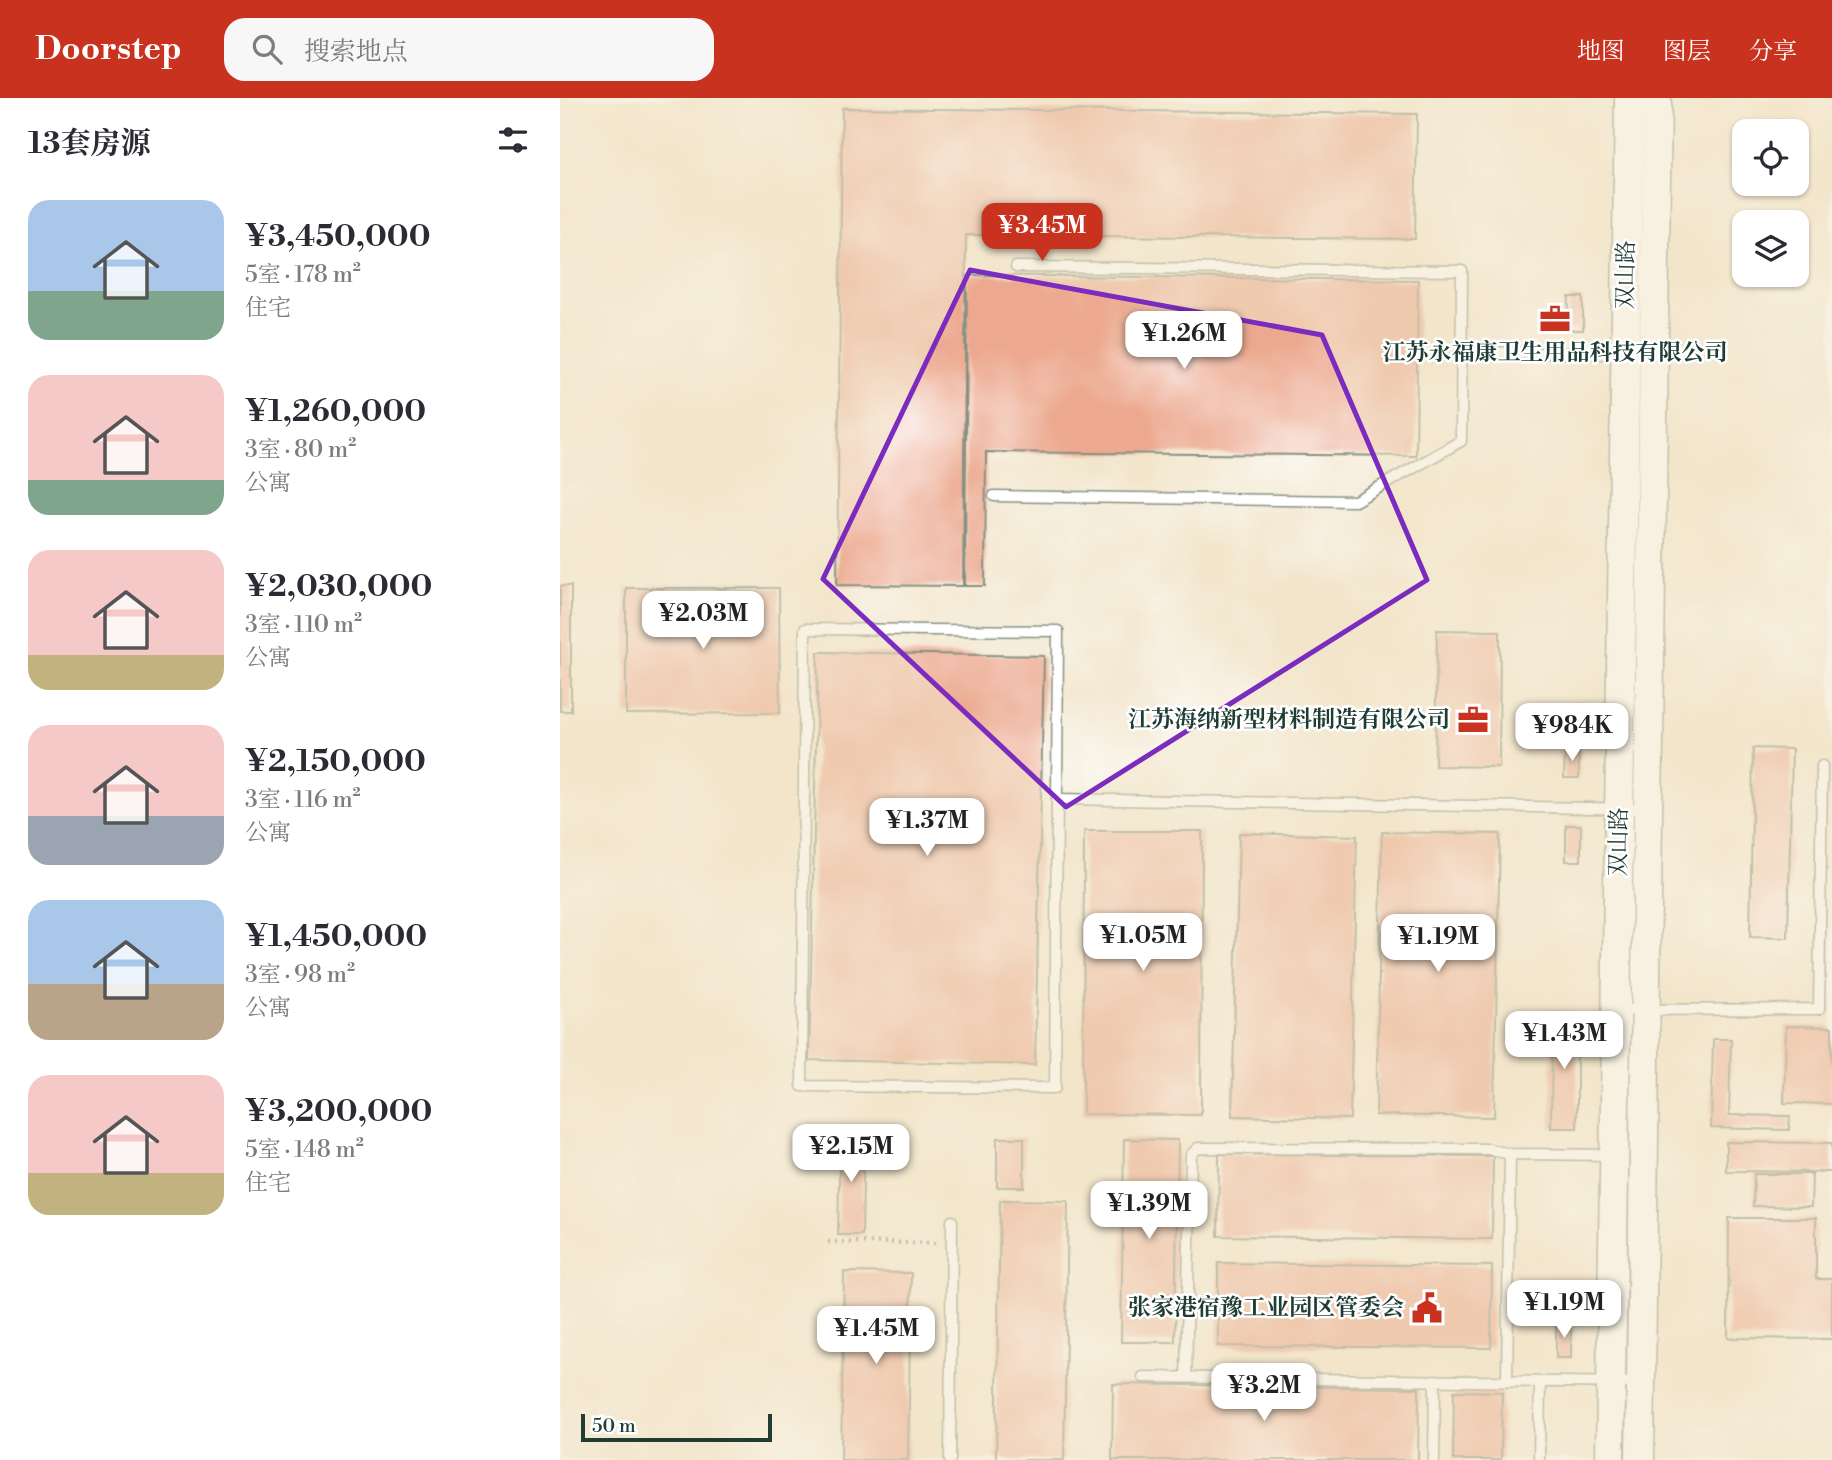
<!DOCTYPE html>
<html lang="zh">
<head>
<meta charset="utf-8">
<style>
	:root { --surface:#fff; --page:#f7f7f7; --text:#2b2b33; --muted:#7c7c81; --accent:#c8321e }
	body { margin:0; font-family:"Libre Bodoni","Noto Serif SC",serif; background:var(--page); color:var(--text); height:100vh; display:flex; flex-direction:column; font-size:26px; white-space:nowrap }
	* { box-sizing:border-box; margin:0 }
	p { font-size:23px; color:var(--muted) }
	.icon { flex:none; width:38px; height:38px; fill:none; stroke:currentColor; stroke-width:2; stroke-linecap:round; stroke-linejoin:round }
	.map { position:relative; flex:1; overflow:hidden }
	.drawer { display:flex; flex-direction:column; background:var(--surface); width:560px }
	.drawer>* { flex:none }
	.tools { position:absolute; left:1172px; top:21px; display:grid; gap:14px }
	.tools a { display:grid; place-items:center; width:77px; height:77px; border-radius:14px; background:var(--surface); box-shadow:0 2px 5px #0004; font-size:35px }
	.scale { position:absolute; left:21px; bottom:18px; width:191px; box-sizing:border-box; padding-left:7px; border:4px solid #1f3d34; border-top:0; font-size:19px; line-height:24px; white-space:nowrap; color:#1f3d34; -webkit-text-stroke:5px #fff; paint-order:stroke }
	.price { position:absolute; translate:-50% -60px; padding:0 16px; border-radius:14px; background:#fff; color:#222; font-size:23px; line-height:46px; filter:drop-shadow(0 2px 4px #0008) }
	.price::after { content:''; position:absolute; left:50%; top:42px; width:21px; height:16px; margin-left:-10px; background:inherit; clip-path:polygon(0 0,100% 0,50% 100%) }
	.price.current { background:var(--accent); color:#fff }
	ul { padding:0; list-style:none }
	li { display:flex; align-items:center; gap:21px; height:175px; padding:0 28px }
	li span { display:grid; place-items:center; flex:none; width:196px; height:140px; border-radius:21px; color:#555 }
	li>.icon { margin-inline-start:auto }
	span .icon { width:84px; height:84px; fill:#fffc; stroke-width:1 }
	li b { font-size:30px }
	h2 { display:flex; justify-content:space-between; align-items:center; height:84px; padding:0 28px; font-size:30px }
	header { display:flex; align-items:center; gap:42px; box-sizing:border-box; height:98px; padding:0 35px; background:var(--accent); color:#fff }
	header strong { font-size:33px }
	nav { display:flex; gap:38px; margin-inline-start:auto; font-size:24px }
	.search { width:490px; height:63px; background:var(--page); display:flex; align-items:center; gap:18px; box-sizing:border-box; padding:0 24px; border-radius:21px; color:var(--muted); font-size:26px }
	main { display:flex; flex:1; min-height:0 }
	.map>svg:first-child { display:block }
	.building { fill:#eca98f }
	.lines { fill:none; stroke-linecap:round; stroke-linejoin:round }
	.service-casing { stroke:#889180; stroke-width:13 }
	.tertiary-casing { stroke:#889180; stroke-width:31 }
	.path { stroke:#889180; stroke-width:4.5; stroke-dasharray:2 5; stroke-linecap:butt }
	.service { stroke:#fff; stroke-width:10 }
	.tertiary { stroke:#fff; stroke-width:28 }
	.marked { fill:none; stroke:#7b2cbf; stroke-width:5; stroke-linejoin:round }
	.labels { text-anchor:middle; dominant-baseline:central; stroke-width:5; stroke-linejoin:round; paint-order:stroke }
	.street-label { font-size:23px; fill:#1f3d34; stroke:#fff }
	.poi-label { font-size:23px; font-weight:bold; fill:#1f3d34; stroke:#fff; text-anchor:end }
</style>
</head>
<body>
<header>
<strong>Doorstep</strong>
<div class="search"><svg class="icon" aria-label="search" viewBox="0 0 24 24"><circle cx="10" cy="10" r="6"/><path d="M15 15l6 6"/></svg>搜索地点</div>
<nav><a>地图</a><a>图层</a><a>分享</a></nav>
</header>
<main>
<section class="drawer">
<h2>13套房源<svg class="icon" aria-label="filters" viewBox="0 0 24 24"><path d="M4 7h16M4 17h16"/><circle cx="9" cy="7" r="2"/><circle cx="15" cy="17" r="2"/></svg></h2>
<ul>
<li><span style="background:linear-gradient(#a9c7e8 65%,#7fa58c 0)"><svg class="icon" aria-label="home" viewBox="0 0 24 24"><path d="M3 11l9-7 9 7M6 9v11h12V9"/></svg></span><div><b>¥3,450,000</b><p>5室 · 178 m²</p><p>住宅</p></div></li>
<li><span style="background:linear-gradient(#f6c9c9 75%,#7fa58c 0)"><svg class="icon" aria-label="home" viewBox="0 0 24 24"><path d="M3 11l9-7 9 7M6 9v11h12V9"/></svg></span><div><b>¥1,260,000</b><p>3室 · 80 m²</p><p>公寓</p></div></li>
<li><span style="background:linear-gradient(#f6c9c9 75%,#c2b280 0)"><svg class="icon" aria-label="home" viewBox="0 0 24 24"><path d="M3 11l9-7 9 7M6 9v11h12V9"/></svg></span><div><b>¥2,030,000</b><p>3室 · 110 m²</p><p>公寓</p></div></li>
<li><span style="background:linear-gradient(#f6c9c9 65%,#9aa5b1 0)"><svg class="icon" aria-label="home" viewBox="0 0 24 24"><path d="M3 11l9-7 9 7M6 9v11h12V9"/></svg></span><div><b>¥2,150,000</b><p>3室 · 116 m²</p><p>公寓</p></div></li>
<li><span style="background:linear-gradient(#a9c7e8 60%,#b9a48a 0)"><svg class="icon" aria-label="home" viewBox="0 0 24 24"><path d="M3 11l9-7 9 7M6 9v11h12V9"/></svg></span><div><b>¥1,450,000</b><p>3室 · 98 m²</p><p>公寓</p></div></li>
<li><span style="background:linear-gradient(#f6c9c9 70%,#c2b280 0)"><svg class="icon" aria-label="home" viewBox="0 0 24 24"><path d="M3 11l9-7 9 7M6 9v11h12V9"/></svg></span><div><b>¥3,200,000</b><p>5室 · 148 m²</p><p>住宅</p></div></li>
</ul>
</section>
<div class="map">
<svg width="1272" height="1362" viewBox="0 0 1272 1362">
	<rect width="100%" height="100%" fill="#fff"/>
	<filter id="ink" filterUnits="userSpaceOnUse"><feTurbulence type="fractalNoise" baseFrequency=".0143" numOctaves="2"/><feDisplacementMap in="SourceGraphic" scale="14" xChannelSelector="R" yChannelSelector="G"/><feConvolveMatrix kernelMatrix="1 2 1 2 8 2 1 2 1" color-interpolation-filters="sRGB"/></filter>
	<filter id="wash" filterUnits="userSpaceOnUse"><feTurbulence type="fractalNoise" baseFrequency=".00686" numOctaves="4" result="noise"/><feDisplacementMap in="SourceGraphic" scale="28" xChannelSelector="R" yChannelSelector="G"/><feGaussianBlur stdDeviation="1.57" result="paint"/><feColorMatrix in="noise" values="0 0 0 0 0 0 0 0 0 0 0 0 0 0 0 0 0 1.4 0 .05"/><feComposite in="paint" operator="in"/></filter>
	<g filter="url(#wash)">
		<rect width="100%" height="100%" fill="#f2e5cb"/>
		<g id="blocks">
			<!-- building -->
			<path class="building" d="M282 10 857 16 855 141 406 137 403 488 277 487Z
				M407 177 858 182 856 358 426 354 425 488H405Z
				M1009 199H1023V232H1008Z
				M0 488H11V613H0Z
				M66 490H219L220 615 66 616Z
				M877 532 940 533 939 669 875 668Z
				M258 554 484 558 475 967 249 962Z
				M1005 649H1019V680H1004Z
				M1193 650 1232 651 1228 840 1190 839Z
				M1006 727H1021V763H1006Z
				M524 733H642L641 1017 523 1016Z
				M822 734 940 736 934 1019 816 1017Z
				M679 735 797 738 790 1021 672 1018Z
				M992 915 1017 916V1030H991Z
				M1226 928 1272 929V1006L1224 1005Z
				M1153 941H1171L1169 1017 1230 1018 1229 1032 1151 1030Z
				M280 1036H304L302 1137H278Z
				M437 1040H464V1089H437Z
				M564 1041 618 1042 615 1244H561Z
				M1166 1044 1272 1045V1074L1166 1073Z
				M659 1056 933 1058 932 1141 658 1138Z
				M1194 1076H1252L1251 1109 1193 1108Z
				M440 1102 508 1103 504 1362H436Z
				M1169 1120H1256V1181H1272V1241L1168 1240Z
				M658 1165 932 1168 931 1250 658 1248Z
				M284 1174 351 1175 348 1362H281Z
				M996 1223H1011V1260H996Z
				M553 1286 859 1290 858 1362H552Z
				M894 1293 942 1294 941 1362H893Z"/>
		</g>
	</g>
	<g filter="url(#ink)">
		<use href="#blocks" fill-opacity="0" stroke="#889180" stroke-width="2"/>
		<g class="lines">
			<!-- service casing -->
			<g class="service-casing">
				<path id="service" d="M901 254 1065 256
					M434 398 795 403 901 343 902 173 456 169
					M497 701 495 990 242 988 245 531 498 533 497 701 1088 711
					M1056 912 1259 911 1262 668
					M583 1279 1081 1285
					M626 1279 631 1057 638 1050 928 1051 950 1056
					M947 1283 950 1056 1055 1057
					M390 1362 392 1123
					M874 1362 875 1282
					M979 1362 980 1284"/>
			</g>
			<!-- tertiary casing -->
			<g class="tertiary-casing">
				<path id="tertiary" d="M1050 1362 1069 0
					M1080 1362 1097 0"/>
			</g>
			<!-- path -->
			<path class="path" d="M268 1144 377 1145"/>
			<!-- service -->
			<use href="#service" class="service"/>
			<!-- tertiary -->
			<use href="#tertiary" class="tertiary"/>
		</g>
	</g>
	<!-- marked area -->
	<path d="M0 0H1272V1362H0ZM410 172 762 237 867 482 506 709 263 481Z" fill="#f2e5cb" fill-opacity=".55" fill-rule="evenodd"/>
	<path class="marked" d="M410 172 762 237 867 482 506 709 263 481Z"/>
	<!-- icons -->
	<defs>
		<g id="office-bare" transform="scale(2.415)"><path d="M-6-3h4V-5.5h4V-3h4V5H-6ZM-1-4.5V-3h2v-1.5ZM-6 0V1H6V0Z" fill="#c8321e" stroke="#fff" stroke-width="2.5" paint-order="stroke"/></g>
		<g id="civic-bare" transform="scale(2.415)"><path d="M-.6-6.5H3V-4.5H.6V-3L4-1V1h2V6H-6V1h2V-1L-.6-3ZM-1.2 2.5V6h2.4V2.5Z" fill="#c8321e" stroke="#fff" stroke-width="2.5" paint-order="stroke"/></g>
	</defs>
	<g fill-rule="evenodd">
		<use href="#office-bare" x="995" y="221"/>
		<use href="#office-bare" x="913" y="622"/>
		<use href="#civic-bare" x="867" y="1210"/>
	</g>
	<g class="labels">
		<!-- street labels -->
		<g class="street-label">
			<text transform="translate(1066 177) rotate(-89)">双山路</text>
			<text transform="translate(1059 744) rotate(-89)">双山路</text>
		</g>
		<!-- poi labels -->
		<g class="poi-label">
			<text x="995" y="255" text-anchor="middle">江苏永福康卫生用品科技有限公司</text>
			<text x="890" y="622">江苏海纳新型材料制造有限公司</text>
			<text x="844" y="1210">张家港宿豫工业园区管委会</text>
		</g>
	</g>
</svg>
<div class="tools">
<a><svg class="icon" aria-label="locate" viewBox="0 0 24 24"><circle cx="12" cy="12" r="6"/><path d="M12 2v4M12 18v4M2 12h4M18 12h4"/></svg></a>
<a><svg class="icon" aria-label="layers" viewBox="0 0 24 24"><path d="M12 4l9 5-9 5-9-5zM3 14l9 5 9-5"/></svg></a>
</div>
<div class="scale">50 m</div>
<b class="price current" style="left:482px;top:165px">¥3.45M</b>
<b class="price" style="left:624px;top:273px">¥1.26M</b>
<b class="price" style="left:143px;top:553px">¥2.03M</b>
<b class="price" style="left:1012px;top:665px">¥984K</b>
<b class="price" style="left:367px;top:760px">¥1.37M</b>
<b class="price" style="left:583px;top:875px">¥1.05M</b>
<b class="price" style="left:878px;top:876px">¥1.19M</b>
<b class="price" style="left:1004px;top:973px">¥1.43M</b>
<b class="price" style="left:291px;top:1086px">¥2.15M</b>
<b class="price" style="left:589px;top:1143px">¥1.39M</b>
<b class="price" style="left:1004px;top:1242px">¥1.19M</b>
<b class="price" style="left:316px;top:1268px">¥1.45M</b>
<b class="price" style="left:704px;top:1325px">¥3.2M</b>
</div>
</main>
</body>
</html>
